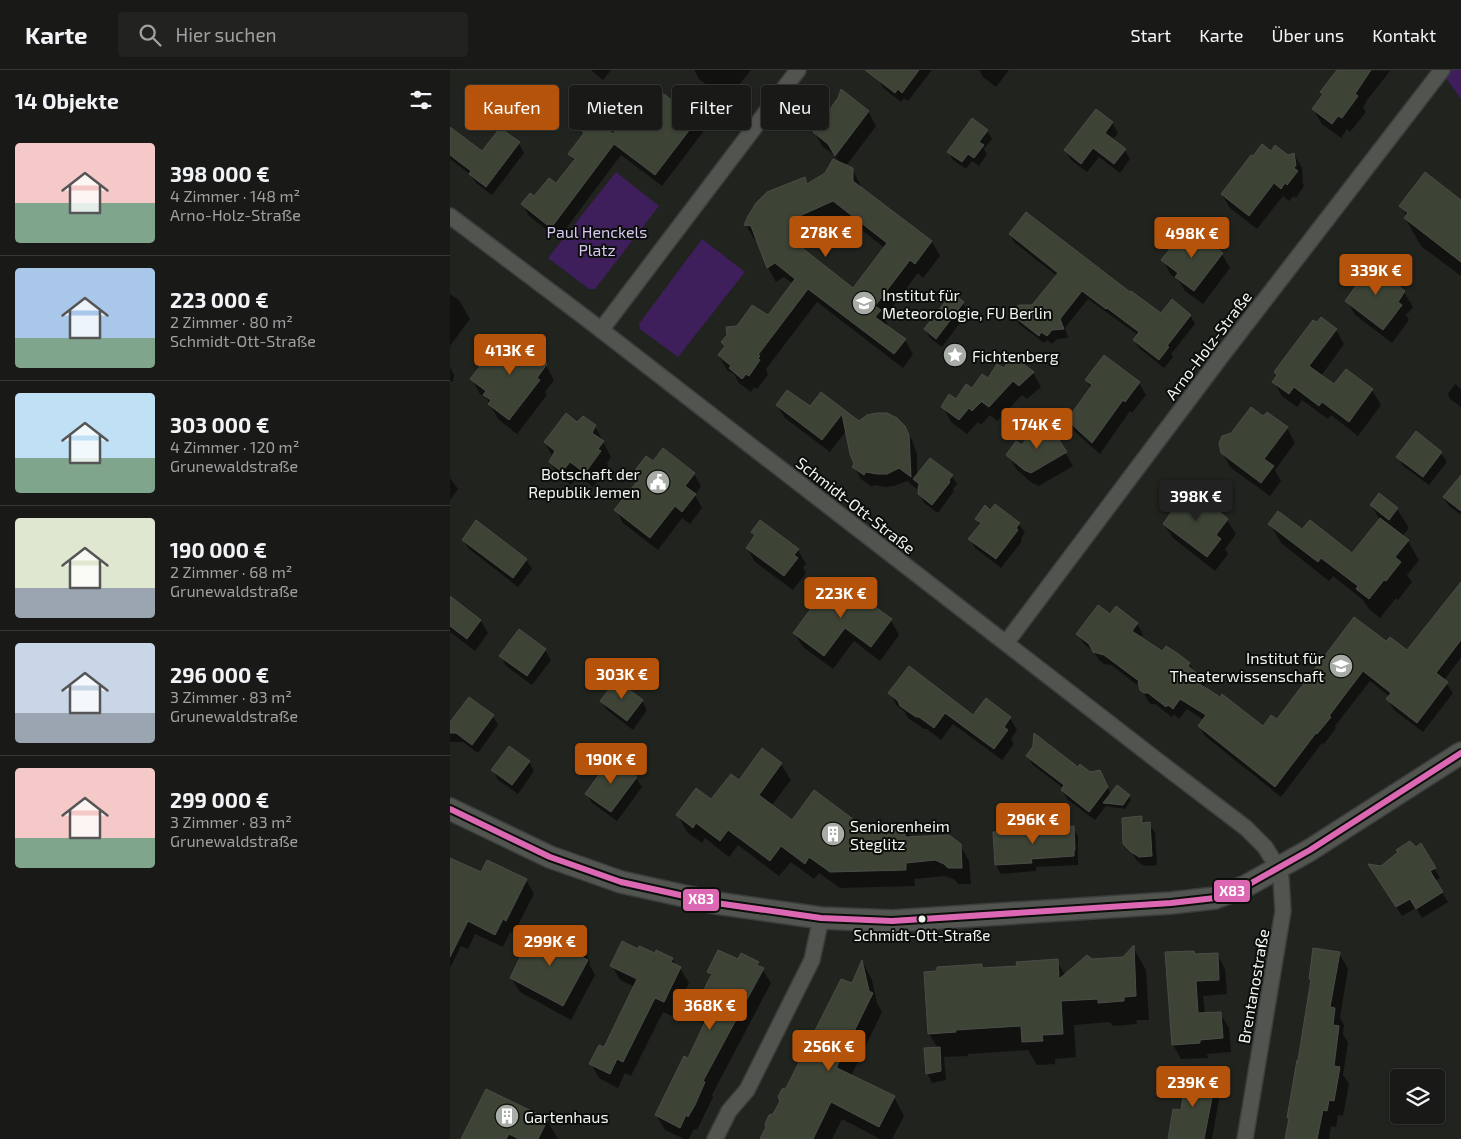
<!DOCTYPE html>
<html lang="de">
<head>
<meta charset="utf-8">
<style>
	:root { --surface:#191a17; --page:#222320; --text:#f1f3f6; --muted:#9fa1a1; --line:#373836; --accent:#b45309 }
	body { margin:0; font-family:"Exo 2",sans-serif; background:var(--page); color:var(--text); height:100vh; display:flex; flex-direction:column; font-size:19px; white-space:nowrap }
	* { box-sizing:border-box; margin:0 }
	p { font-size:16px; color:var(--muted) }
	.icon { flex:none; width:28px; height:28px; fill:none; stroke:currentColor; stroke-width:2; stroke-linecap:round; stroke-linejoin:round }
	.map { position:relative; flex:1; overflow:hidden }
	.side { display:flex; flex-direction:column; background:var(--surface); width:450px }
	.side>* { flex:none }
	.top-card { position:absolute; left:15px; top:15px; width:475px; height:45px; display:flex; gap:10px }
	.controls { position:absolute; left:940px; top:999px; display:grid; gap:10px }
	.controls a { display:grid; place-items:center; width:55px; height:55px; border-radius:5px; background:var(--surface); box-shadow:0 1px 4px #0004,0 0 0 1px var(--line); font-size:25px }
	.price { position:absolute; translate:-50% -42px; padding:0 11px; border-radius:5px; background:var(--accent); color:#fff; font-size:16px; line-height:32px; filter:drop-shadow(0 1px 2px #0008) }
	.price::after { content:''; position:absolute; left:50%; top:30px; width:15px; height:11px; margin-left:-8px; background:inherit; clip-path:polygon(0 0,100% 0,50% 100%) }
	.price.selected { background:#222; color:#fff }
	ul { padding:0; list-style:none }
	li { display:flex; align-items:center; gap:15px; height:125px; padding:0 15px }
	li+li { border-top:1px solid var(--line) }
	li span { display:grid; place-items:center; flex:none; width:140px; height:100px; border-radius:5px; color:#555 }
	li>.icon { margin-inline-start:auto }
	span .icon { width:60px; height:60px; fill:#fffc; stroke-width:1 }
	li b { font-size:21px }
	h2 { display:flex; justify-content:space-between; align-items:center; height:60px; padding:0 15px; font-size:21px }
	.chip { padding:0 18px; border-radius:5px; background:var(--surface); box-shadow:0 1px 4px #0004,0 0 0 1px var(--line); font-size:18px; line-height:45px }
	.chip.selected { background:var(--accent); color:#fff }
	header { display:flex; align-items:center; gap:30px; box-sizing:border-box; height:70px; padding:0 25px; background:var(--surface); border-bottom:1px solid var(--line) }
	header strong { font-size:24px }
	nav { display:flex; gap:28px; margin-inline-start:auto; font-size:18px }
	.search { width:350px; height:45px; background:var(--page); display:flex; align-items:center; gap:12px; box-sizing:border-box; padding:0 18px; border-radius:5px; color:var(--muted); font-size:19px }
	main { display:flex; flex:1; min-height:0 }
	.map>svg:first-child { display:block }
	.green { fill:#3e1e5b }
	.shadow { fill:#0007; fill-rule:evenodd }
	.building { fill:#3d4436; stroke:#4a4c48; fill-rule:evenodd }
	.lines { fill:none; stroke-linecap:round; stroke-linejoin:round }
	.street-casing { stroke:#3c3e3b; stroke-width:18 }
	.secondary-casing { stroke:#3c3e3b; stroke-width:24 }
	.street { stroke:#51544f; stroke-width:15 }
	.secondary { stroke:#51544f; stroke-width:21 }
	.bus-1-casing { stroke:#0b0e0a; stroke-width:10 }
	.bus-1 { stroke:#dc68b3; stroke-width:6 }
	.bus-dot { fill:#f1f5ef; stroke:#0b0e0a; stroke-width:2 }
	.labels { text-anchor:middle; dominant-baseline:central; stroke-width:4; stroke-linejoin:round; paint-order:stroke }
	.bus-label { font-size:15px; fill:#f1f5ef; stroke:#0b0e0a }
	.park-label { font-size:16px; fill:#d7c6f0; stroke:#0b0e0a }
	.poi-label { font-size:16px; fill:#f1f5ef; stroke:#0b0e0a; text-anchor:start }
	.street-label { font-size:16px; fill:#f1f5ef; stroke:#0b0e0a }
	.line-badge { stroke:#0b0e0a; stroke-width:2 }
	.badge-label { font-size:14px; text-anchor:middle; font-weight:bold; fill:#fff }
</style>
</head>
<body>
<header>
<strong>Karte</strong>
<div class="search"><svg class="icon" aria-label="search" viewBox="0 0 24 24"><circle cx="10" cy="10" r="6"/><path d="M15 15l6 6"/></svg>Hier suchen</div>
<nav><a>Start</a><a>Karte</a><a>Über uns</a><a>Kontakt</a></nav>
</header>
<main>
<section class="side">
<h2>14 Objekte<svg class="icon" aria-label="filters" viewBox="0 0 24 24"><path d="M4 7h16M4 17h16"/><circle cx="9" cy="7" r="2"/><circle cx="15" cy="17" r="2"/></svg></h2>
<ul>
<li><span style="background:linear-gradient(#f6c9c9 60%,#7fa58c 0)"><svg class="icon" aria-label="home" viewBox="0 0 24 24"><path d="M3 11l9-7 9 7M6 9v11h12V9"/></svg></span><div><b>398 000 €</b><p>4 Zimmer · 148 m²</p><p>Arno-Holz-Straße</p></div></li>
<li><span style="background:linear-gradient(#a9c7e8 70%,#7fa58c 0)"><svg class="icon" aria-label="home" viewBox="0 0 24 24"><path d="M3 11l9-7 9 7M6 9v11h12V9"/></svg></span><div><b>223 000 €</b><p>2 Zimmer · 80 m²</p><p>Schmidt-Ott-Straße</p></div></li>
<li><span style="background:linear-gradient(#bfe0f5 65%,#7fa58c 0)"><svg class="icon" aria-label="home" viewBox="0 0 24 24"><path d="M3 11l9-7 9 7M6 9v11h12V9"/></svg></span><div><b>303 000 €</b><p>4 Zimmer · 120 m²</p><p>Grunewaldstraße</p></div></li>
<li><span style="background:linear-gradient(#dfe7d0 70%,#9aa5b1 0)"><svg class="icon" aria-label="home" viewBox="0 0 24 24"><path d="M3 11l9-7 9 7M6 9v11h12V9"/></svg></span><div><b>190 000 €</b><p>2 Zimmer · 68 m²</p><p>Grunewaldstraße</p></div></li>
<li><span style="background:linear-gradient(#c9d6e8 70%,#9aa5b1 0)"><svg class="icon" aria-label="home" viewBox="0 0 24 24"><path d="M3 11l9-7 9 7M6 9v11h12V9"/></svg></span><div><b>296 000 €</b><p>3 Zimmer · 83 m²</p><p>Grunewaldstraße</p></div></li>
<li><span style="background:linear-gradient(#f6c9c9 70%,#7fa58c 0)"><svg class="icon" aria-label="home" viewBox="0 0 24 24"><path d="M3 11l9-7 9 7M6 9v11h12V9"/></svg></span><div><b>299 000 €</b><p>3 Zimmer · 83 m²</p><p>Grunewaldstraße</p></div></li>
</ul>
</section>
<div class="map">
<svg width="1011" height="1069" viewBox="0 0 1011 1069">
	<rect width="100%" height="100%" fill="#21231f"/>
	<!-- green -->
	<path class="green" d="M990 0H1011V29Z
		M166 102 209 136 145 219H139L98 188Z
		M252 169 295 202 228 287 190 259 189 254Z"/>
	<!-- shadow -->
	<path class="shadow" d="M141 0H161L153 10Z
		M244 0H301L284 21 281 19 277 25 265 15 262 19 249 9Z
		M423 0H482L458 31 454 28 451 32 433 18Z
		M529 0H559L546 17 533 7Z
		M888 0 940 1 917 30 913 38 916 42 900 62 897 59 891 68 872 54 863 39Z
		M418 41 426 56 396 96 402 99 410 114 411 118 482 172 490 186 473 208 468 203 434 248 438 255 436 257 455 270 463 284 453 298 367 232 316 299 318 305 307 319 304 317 301 322 289 313 284 304 277 300 269 286 276 277 273 272 287 257 319 246 343 214 334 207 326 212 318 198 307 170 304 169 296 155 304 137 354 108 358 115 376 104 390 93 383 84 373 77 364 62ZM392 145 435 178 403 220 348 176 352 162Z
		M246 50 253 62 212 116 171 85 108 169 79 146 73 134 106 115 124 92 120 84 135 64 132 60 163 66Z
		M662 53 668 63 662 70 675 80 680 89 670 103 649 87 637 102 621 90 616 81Z
		M0 61 33 83 69 73 74 83 42 125 26 113 21 105 0 89Z
		M537 61 542 69 534 79 537 84 529 96 522 91 516 99 503 90 499 82Z
		M821 83 837 86 844 84 852 98 853 109 852 111 854 116 846 128 844 126 839 131 833 126 807 159 780 138 772 125Z
		M1011 132V206L971 176 955 148 957 146 951 136Z
		M560 165 680 224 711 245H740L745 254 721 284 723 287 714 298 689 278 684 270 688 265 638 229 615 258 618 268 607 269 602 274 597 270 594 273 569 254 564 245 583 236 607 206 565 173Z
		M739 171 757 173 772 184 780 198 753 234 735 221 729 211 721 205 713 190Z
		M928 192 937 209 954 222 963 237 956 245 959 250 942 273 905 245 897 231 909 215 906 210Z
		M0 224 9 230 20 249 0 276Z
		M513 233 518 242 492 277 480 268 475 259Z
		M867 254 886 260 894 274 871 306 885 316 896 301 922 320 931 335 908 366 881 345 878 349 852 330 847 337 832 326 824 312 828 306 825 302Z
		M69 275 88 281 104 310 95 322 97 325 67 364 48 349 37 329 30 324 22 309 50 282Z
		M563 287 583 303 591 317 577 329 572 325 547 351 540 345 531 355 528 352 517 364 501 352 493 337 506 331 554 300Z
		M0 297 4 305 3 312 0 311Z
		M636 310 689 313 696 325 682 343 680 341 650 384 625 362 618 350 641 318Z
		M1005 314 1011 319V337L1000 329 998 324Z
		M371 323 409 352 454 357 462 370 467 384V406H502L507 414 503 419 504 421 488 443 474 433 469 424 470 418 467 416V419L457 411 444 416 435 417 424 415 422 417 411 409 404 397 406 394 397 360 380 382 335 348 327 335 360 338Z
		M814 348 837 358 845 373 825 400 831 411 820 426 781 398 772 383Z
		M145 356 161 387 157 393 158 396 143 417 129 406 121 415 109 406 100 392 103 387 95 373Z
		M573 377 615 382 623 396 589 416 582 413 566 399 558 385Z
		M991 383 997 392 979 415 953 396 948 387Z
		M203 392 244 404 251 416 245 425 252 438 240 454 232 448 208 480 173 453 166 440 189 411 184 403Z
		M1011 407V445L999 436 994 428Z
		M0 408 8 419 0 430Z
		M744 423 777 450 786 464 775 479 778 484 765 501 723 468 714 454 724 441 722 437 739 429Z
		M930 425 947 439 959 458 952 467 958 471 969 490 957 505 962 512 948 530 946 528 930 548 919 539 913 530 883 506 879 511 831 473 820 454 852 461 902 484 930 450 921 435Z
		M541 441 569 454 575 463 571 468 572 471 551 498 525 478 520 469 530 455 527 449Z
		M302 462 348 480 356 494 353 498 356 503 343 520 305 492 297 478 305 467Z
		M13 470 76 490 82 499 68 517 19 479Z
		M385 509 441 550 449 565 430 591 404 571 383 599 353 577 344 563Z
		M1011 514V588L994 610 1003 623 973 662 944 640 938 629 940 627 920 611 885 656 886 658 874 674 872 673 831 727 755 666 749 656 754 650 737 639 729 649 724 644 722 647 705 634H701L698 631 691 618 661 595 654 594 649 590 644 582 634 574 628 564 660 546 687 554 693 564 690 568 712 583 727 584 740 594 745 603 748 606 755 616 753 618 813 658 827 650 936 573 958 582Z
		M0 528 31 551 38 563 25 581 0 562Z
		M95 580 101 590 82 615 56 596 51 586Z
		M440 623 523 647 560 648 567 660 561 669 564 674 552 690 503 654 491 670 477 659H474L458 648 454 641 447 636Z
		M152 631H192L197 640 183 660 157 640Z
		M43 646 48 655 28 683 13 672H0V655Z
		M577 686 628 699 655 711 661 725 679 726 681 730 675 739 656 736 645 750 618 730 612 720 613 718 583 695Z
		M79 692 84 701 68 724 48 710 43 700Z
		M331 694 341 710 321 736 342 751 411 756 454 755 462 768 510 775 519 791 521 814H508L505 810 495 806 464 809 465 816 390 818 369 803 364 809 341 792 329 806 288 775 279 787 255 768 252 773 237 762 228 745 261 731 289 711Z
		M186 708 192 717 167 751 142 733 137 724Z
		M691 747 695 754H699L705 763 707 795 695 796 688 792 675 774Z
		M623 757 628 766V795L586 797V801L551 804 546 795Z
		M971 775 990 808 985 811 998 832 972 848 966 838 952 846 925 804 932 797Z
		M0 789 31 804 76 810 84 824 64 863 60 862 53 877 25 864 18 879 11 876 0 898Z
		M91 874 132 877 140 892 139 894 145 905 121 950 70 922 61 908Z
		M683 877 696 900 699 950H686L687 954 663 956 660 952 624 955 626 987 605 989V994L587 995 578 980 518 984V986L494 987 496 1010 482 1013 477 1003 488 978 479 964 531 895 533 899 568 897 607 891 615 905 642 891 673 889Z
		M188 880 206 885 207 882 223 889 226 896 230 898 239 913 222 946 213 942 181 1006 175 1003 168 1018 149 1008 141 994 154 979 185 917 170 910 162 896Z
		M889 883 898 899 890 948 894 955 893 964 898 973 893 1005 899 1014 893 1046 888 1045 886 1057 881 1056 879 1069H837L840 1050 838 1047 861 911 860 908Z
		M767 884 775 899 777 924 753 926 755 944 770 943 779 958 781 982 757 984 758 988 731 989 723 975 746 886Z
		M288 891 308 893 321 913 262 1025 263 1027 247 1060 244 1059 239 1069H234L215 1060 206 1045 239 990 255 956 245 940 262 907 259 902Z
		M413 893 422 910 427 933 432 942 401 1006 444 1027 454 1046 442 1069H430L392 1049 382 1069H312L337 1019 402 915Z
		M765 1008 771 1018 762 1069H719L732 1041Z
		M97 1050 108 1069H13Z"/>
	<!-- building -->
	<path class="building" d="M415 0H469L452 23 448 19 445 23Z
		M887 0H921L905 24 908 26 892 48 888 46 882 54 862 39 873 24 870 22Z
		M391 19 419 41 385 86 378 74 363 62 388 28Z
		M210 21 247 50 205 105 164 74 101 158 71 134 80 123 84 126 99 108 106 113 125 89 118 84 134 63 131 60 140 47 163 64 171 53 181 60Z
		M646 39 663 52 655 63 676 79 664 94 643 78 631 94 614 80Z
		M522 48 538 60 529 72 534 75 524 88 518 84 512 92 497 82Z
		M0 57 32 81 50 58 70 72 36 117 19 104 21 101 0 85Z
		M812 74 821 81 825 75 838 85 844 83 846 95 844 98 848 101 837 115 835 113 831 119 824 113 799 146 771 124 801 85 803 86Z
		M383 89 403 98V111L482 171 465 194 460 190 425 236 431 240 425 247 456 269 444 284 358 219 308 285 310 286 308 288 310 290 299 306 296 304 292 309 279 298 281 296 268 285 275 276 271 272 277 265 276 257 287 256 302 235 318 245 345 209 325 193 317 198 301 156 294 155 298 146 306 133 317 122 355 107 357 114 375 103ZM383 131 437 173 403 218 346 173 341 161 345 148Z
		M975 102 1011 130V192L954 148 958 143 949 136Z
		M576 142 680 222 681 221 711 243 722 229 741 245 717 276 719 277 709 290 683 270 689 262 657 238 656 239 632 221 610 249 614 259 602 260 597 266 591 262 589 266 562 245 565 238 569 235H582L608 203 559 164Z
		M744 163 753 164 758 172 773 183 744 221 725 207 728 203 711 190 732 164 739 169Z
		M928 190 931 203 955 221 948 232 952 235 933 260 895 231 908 213 905 210 913 199Z
		M502 223 514 232 486 269 474 259Z
		M871 247 887 259 859 296 884 314 896 299 923 319 899 352 872 332 869 336 844 317 839 324 822 312 827 305 824 302 835 287 863 250 867 252Z
		M60 266 70 274H72L75 270 89 280 86 284 87 287 97 294 87 308 90 310 59 350 38 334 41 330 33 325 36 321 20 309 45 277 50 280Z
		M562 285 584 302 569 316 563 311 539 337 532 332 535 328 522 341 519 338 509 350 491 337 499 324 506 329 516 314 522 318 532 304 538 308 547 294 554 298Z
		M654 285 690 312 675 332 673 330 642 373 617 350 642 315 635 310Z
		M337 320 360 336 371 322 409 351 417 345 426 343H437L447 348 455 356 459 365 461 407 449 398 437 404H427L416 402 414 405 402 397 404 394 400 384 392 344 372 370 326 335Z
		M801 337 813 346 817 342 838 357 814 389 824 396 811 413 771 383 769 373 772 366 781 363Z
		M116 343 127 352 133 346 146 355 142 363 154 371 148 379 151 381 135 403 120 392 112 402 99 392 105 381 94 372Z
		M597 352 617 382 581 403 574 400 556 385 566 371 572 375 582 361 588 365Z
		M966 361 992 382 973 407 946 387Z
		M213 378 245 403 235 416 246 424 232 442 225 436 200 468 164 440 189 409 183 403 196 386 203 391Z
		M480 388 503 405 499 410 500 412 482 435 468 424 469 414 463 409Z
		M1011 405V441L993 427Z
		M744 421 778 449 766 465 771 469 757 487 713 454 724 438 721 437 733 423 739 427Z
		M929 423 948 438 939 450 920 435Z
		M545 434 570 453 566 458 568 460 546 489 518 469 531 453 525 449 535 435 540 440Z
		M828 441 852 459 860 450 902 483 930 448 959 470 945 487 951 492 936 511 934 510 919 529 906 519 908 516 871 488 868 492 818 454Z
		M26 450 77 489 63 508 12 470Z
		M310 450 349 479 344 485 348 488 334 506 296 478 305 465 301 462Z
		M384 507 442 549 421 577 395 558 374 586 343 563Z
		M1011 512V570L986 603 998 612 967 653 936 629 941 623 913 601 879 646 881 647 867 664 866 663 825 717 748 656 756 645 730 629 723 639 718 635 716 637 698 623H694L690 620 688 613 689 611 654 585 643 582 639 574 626 564 648 535 660 544 666 536 688 553 682 561 712 581 716 576 727 583 740 593 738 596 749 605 745 611 770 627 772 624 813 656 821 645 827 649 904 547 936 571 940 567 957 580Z
		M0 526 31 550 17 569 0 556Z
		M69 559 96 579 77 606 49 586Z
		M459 596 523 645 536 628 561 647 554 657 558 660 544 679 495 643 484 658 469 647H466L450 636 448 631 438 623Z
		M166 610 193 630 177 651 150 631Z
		M19 627 44 645 22 675 6 663H0V652Z
		M584 663 628 697 630 694 640 702 650 700 658 717 639 742 611 720 614 715 576 686 583 676Z
		M59 676 80 691 62 715 41 700Z
		M312 678 332 693 309 725 342 750 364 720 411 755 455 754V767L499 765 511 774 512 798H498L494 794 485 790 456 793V800L380 802 359 787 355 794 331 776 320 791 278 760 270 771 246 753 243 758 226 745 246 718 261 729 281 704 289 710Z
		M161 688 187 707 161 742 135 724Z
		M667 715 680 725 673 735 653 733Z
		M692 746V753L700 752 702 786 689 787 681 782 673 774 672 748Z
		M624 756 625 780H624V786L581 789 582 793 545 795 543 762Z
		M960 771 966 777 971 773 986 798 980 801 993 822 966 839 960 829 946 837 918 794 931 796 948 782 946 780Z
		M0 788 31 802 37 790 77 809 56 851 53 849 45 865 18 851 0 887Z
		M97 859 133 876 128 885 138 890 113 936 60 908 80 867 91 873Z
		M172 871 188 879 189 876 205 883 206 880 223 888 221 892 231 897 214 932 205 928 173 992 167 989 160 1004 139 994 149 975 154 977 187 909 160 896Z
		M684 875 686 926 674 927V931L648 933V929L611 931 613 964 592 965 593 971 572 972 571 956 505 960 506 962 478 964 474 902 487 901V897L532 894V898L567 896 566 892 608 889 609 909 637 885 642 889 673 887Z
		M863 878 890 882 880 937 885 938 883 955 889 956 884 996 890 997 884 1031 879 1030 877 1041 873 1040 867 1069H835L839 1048H837L847 990H848L861 909H859Z
		M268 880 288 889 291 883 309 892 307 895 314 898 253 1011 255 1012 245 1035 238 1047 236 1045 230 1058 205 1045 234 986 238 988 256 950 251 948 253 945 243 940 262 904 257 902Z
		M744 881 745 884 768 883 769 910 746 911 748 943 771 942 773 968 750 970V973L722 975 715 882Z
		M412 890 419 921 423 923 387 996V998L445 1026 429 1057 381 1032 363 1069H310L316 1057 315 1054 319 1045 323 1044 330 1031 328 1027 332 1019 336 1018 391 909 402 913Z
		M490 977 491 1001 476 1004 474 978Z
		M737 1002 766 1007 754 1069H718L723 1039 731 1040Z
		M36 1019 98 1049 88 1069H69L59 1064 56 1069H11Z"/>
	<g class="lines">
		<!-- street casing -->
		<g class="street-casing">
			<path id="street" d="M0 146 137 249 708 691 796 758 815 777 825 793 831 808 833 841 795 1069
				M151 260 348 0
				M556 573 773 284 992 0
				M265 1069 279 1041 297 1020 362 890 371 848"/>
		</g>
		<!-- secondary casing -->
		<g class="secondary-casing">
			<path id="secondary" d="M0 739 100 787 171 812 266 833 371 848 442 851 721 833 765 828 796 816 860 780 1011 683"/>
		</g>
		<!-- street -->
		<use href="#street" class="street"/>
		<!-- secondary -->
		<use href="#secondary" class="secondary"/>
		<!-- bus-1 casing -->
		<g class="bus-1-casing">
			<path id="bus-1" d="M0 739 100 787 171 812 266 833 371 848 442 851 721 833 765 828 796 816 860 780 1011 683"/>
		</g>
		<!-- bus-1 -->
		<use href="#bus-1" class="bus-1"/>
	</g>
	<!-- icons -->
	<defs>
		<g id="university-disc" transform="scale(1.25)"><circle r="9.5" fill="#a8aca6" stroke="#0b0e0a"/><path d="M0-5L7-2L0 1L-7-2ZM-4 1L0 2.5L4 1V4Q0 6-4 4Z" fill="#fff"/></g>
		<g id="sight-disc" transform="scale(1.25)"><circle r="9.5" fill="#a8aca6" stroke="#0b0e0a"/><path d="M0-6L1.8-2.2L6-1.7L2.9 1.2L3.7 5.4L0 3.3L-3.7 5.4L-2.9 1.2L-6-1.7L-1.8-2.2Z" fill="#fff"/></g>
		<g id="civic-disc" transform="scale(1.25)"><circle r="9.5" fill="#a8aca6" stroke="#0b0e0a"/><path d="M-.6-6.5H3V-4.5H.6V-3L4-1V1h2V6H-6V1h2V-1L-.6-3ZM-1.2 2.5V6h2.4V2.5Z" fill="#fff"/></g>
		<g id="building-disc" transform="scale(1.25)"><circle r="9.5" fill="#a8aca6" stroke="#0b0e0a"/><path d="M-4-6H4V6H1V3H-1V6H-4ZM-2.5-4.3h1.7v1.8h-1.7ZM.8-4.3h1.7v1.8H.8ZM-2.5-1h1.7V.8h-1.7ZM.8-1h1.7V.8H.8Z" fill="#fff"/></g>
	</defs>
	<g fill-rule="evenodd">
		<use href="#university-disc" x="414" y="233"/>
		<use href="#sight-disc" x="505" y="285"/>
		<use href="#civic-disc" x="208" y="412"/>
		<use href="#university-disc" x="891" y="596"/>
		<use href="#building-disc" x="383" y="764"/>
		<use href="#building-disc" x="57" y="1046"/>
	</g>
	<!-- markers -->
	<circle class="bus-dot" cx="472" cy="849" r="4.5"/>
	<g class="labels">
		<!-- bus labels -->
		<g class="bus-label">
			<text x="472" y="865">Schmidt-Ott-Straße</text>
		</g>
		<!-- park labels -->
		<g class="park-label">
			<text x="147" y="161">Paul Henckels<tspan x="147" dy="18">Platz</tspan></text>
		</g>
		<!-- poi labels -->
		<g class="poi-label">
			<text x="432" y="224">Institut für<tspan x="432" dy="18">Meteorologie, FU Berlin</tspan></text>
			<text x="522" y="285">Fichtenberg</text>
			<text x="190" y="403" text-anchor="end">Botschaft der<tspan x="190" dy="18">Republik Jemen</tspan></text>
			<text x="874" y="587" text-anchor="end">Institut für<tspan x="874" dy="18">Theaterwissenschaft</tspan></text>
			<text x="400" y="755">Seniorenheim<tspan x="400" dy="18">Steglitz</tspan></text>
			<text x="74" y="1046">Gartenhaus</text>
		</g>
		<!-- street labels -->
		<g class="street-label">
			<text transform="translate(758 275) rotate(-53)">Arno-Holz-Straße</text>
			<text transform="translate(406 435) rotate(38)">Schmidt-Ott-Straße</text>
			<text transform="translate(803 916) rotate(-80)">Brentanostraße</text>
		</g>
	</g>
	<g class="line-badge">
		<rect x="763" y="809" width="38" height="24" rx="5" fill="#dc68b3"/>
		<rect x="232" y="818" width="38" height="24" rx="5" fill="#dc68b3"/>
	</g>
	<g class="badge-label">
		<text x="782" y="826">X83</text>
		<text x="251" y="834">X83</text>
	</g>
</svg>
<div class="controls">
<a><svg class="icon" aria-label="layers" viewBox="0 0 24 24"><path d="M12 4l9 5-9 5-9-5zM3 14l9 5 9-5"/></svg></a>
</div>
<b class="price" style="left:376px;top:188px">278K €</b>
<b class="price" style="left:742px;top:189px">498K €</b>
<b class="price" style="left:926px;top:226px">339K €</b>
<b class="price" style="left:60px;top:306px">413K €</b>
<b class="price" style="left:587px;top:380px">174K €</b>
<b class="price selected" style="left:746px;top:452px">398K €</b>
<b class="price" style="left:391px;top:549px">223K €</b>
<b class="price" style="left:172px;top:630px">303K €</b>
<b class="price" style="left:161px;top:715px">190K €</b>
<b class="price" style="left:583px;top:775px">296K €</b>
<b class="price" style="left:100px;top:897px">299K €</b>
<b class="price" style="left:260px;top:961px">368K €</b>
<b class="price" style="left:379px;top:1002px">256K €</b>
<b class="price" style="left:743px;top:1038px">239K €</b>
<div class="top-card">
<a class="chip selected">Kaufen</a>
<a class="chip">Mieten</a>
<a class="chip">Filter</a>
<a class="chip">Neu</a>
</div>
</div>
</main>
</body>
</html>
